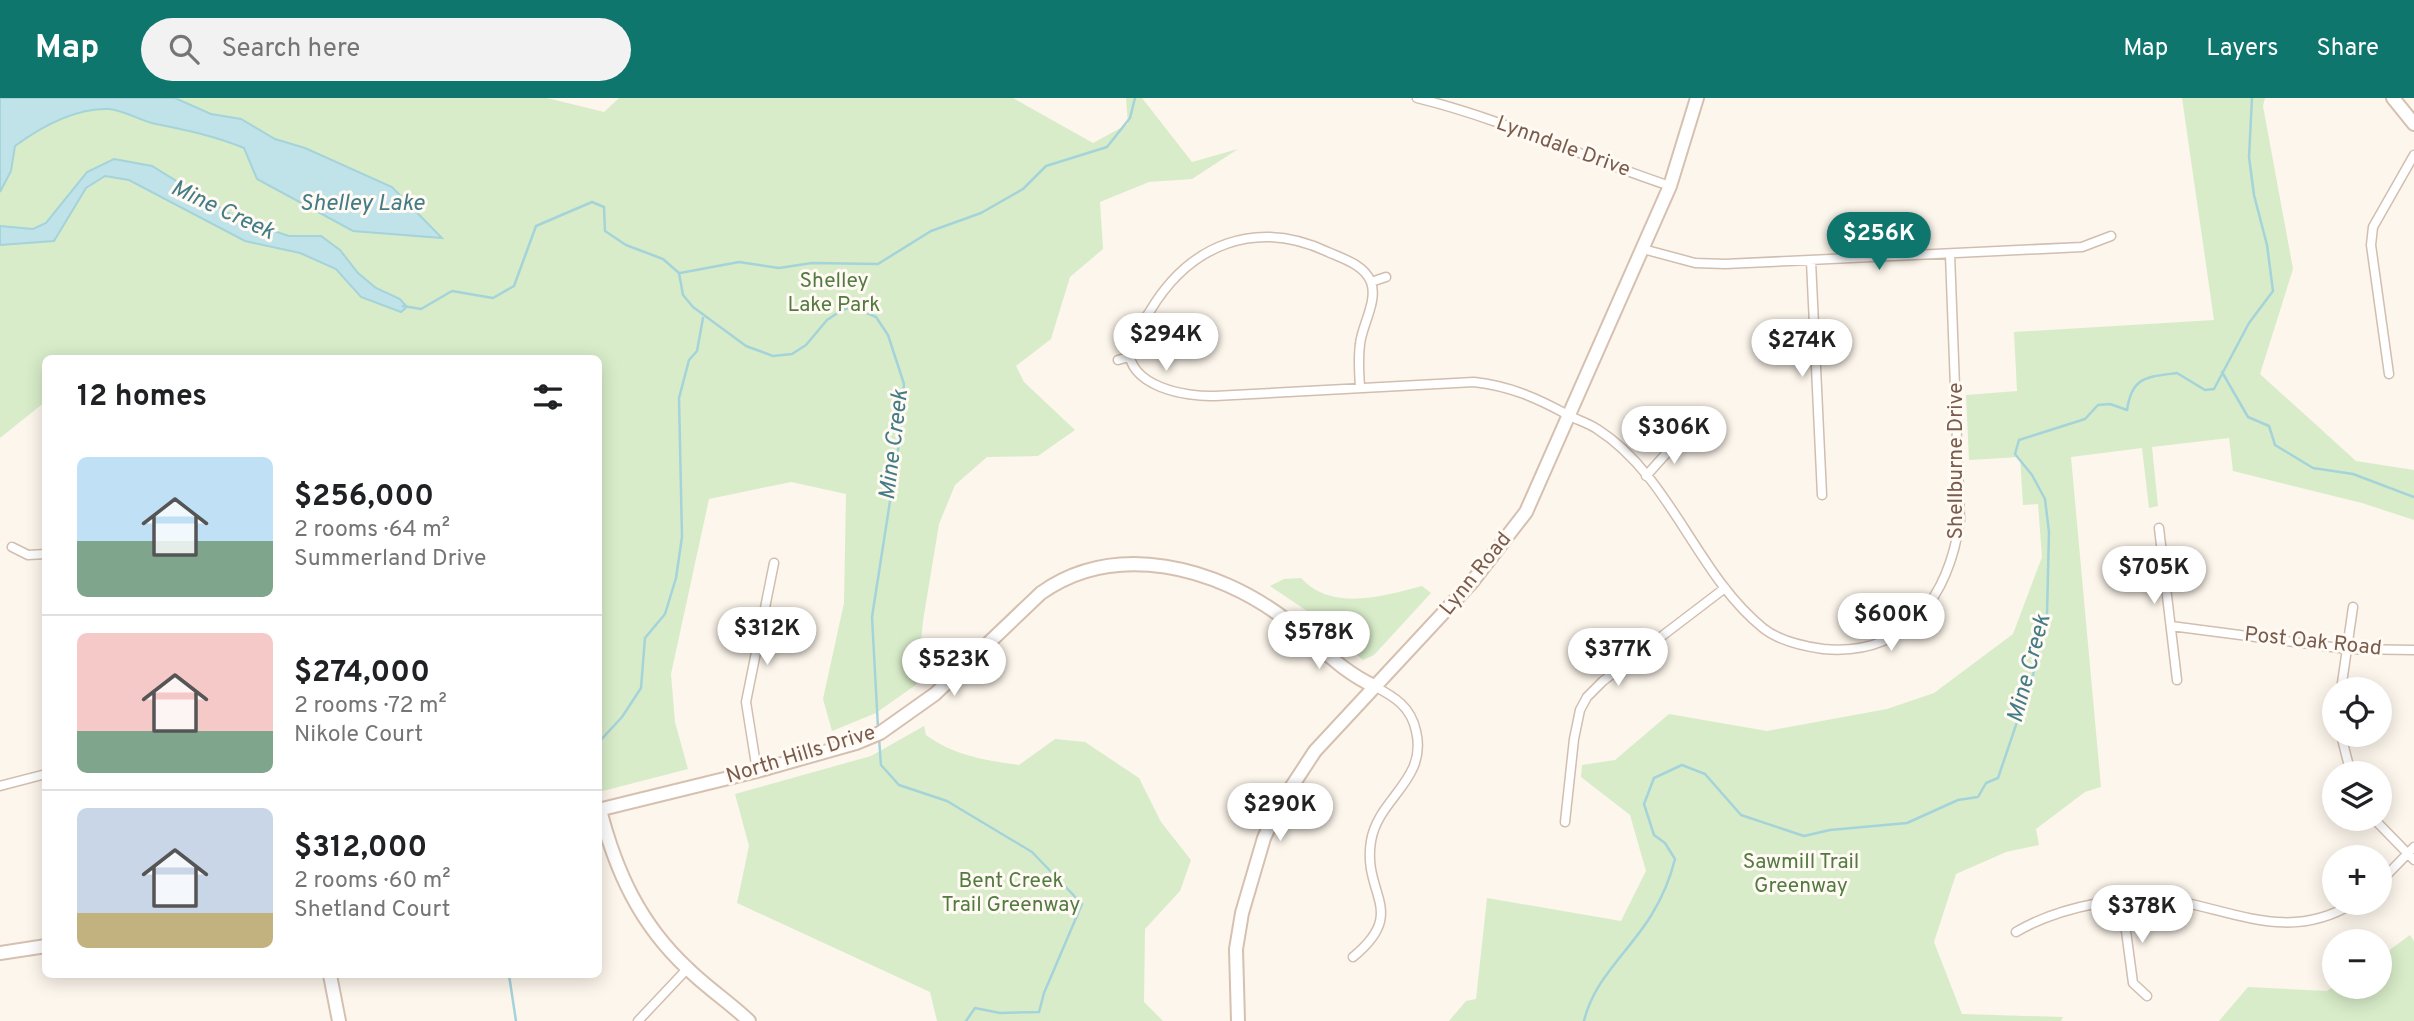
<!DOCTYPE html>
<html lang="en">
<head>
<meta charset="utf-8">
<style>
	:root { --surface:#fff; --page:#f2f2f2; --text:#202124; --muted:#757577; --line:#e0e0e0; --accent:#0f766e }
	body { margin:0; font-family:Overpass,sans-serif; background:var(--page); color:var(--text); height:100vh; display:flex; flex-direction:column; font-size:26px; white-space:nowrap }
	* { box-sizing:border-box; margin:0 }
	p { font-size:23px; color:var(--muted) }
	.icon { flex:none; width:38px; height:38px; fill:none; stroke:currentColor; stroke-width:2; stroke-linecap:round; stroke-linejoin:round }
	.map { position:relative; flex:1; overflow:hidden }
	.drawer { position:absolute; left:42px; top:257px; width:560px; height:623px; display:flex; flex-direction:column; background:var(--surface); border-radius:10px; box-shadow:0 4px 18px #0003 }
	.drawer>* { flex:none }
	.controls { position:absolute; left:2322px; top:579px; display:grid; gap:14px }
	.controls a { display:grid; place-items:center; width:70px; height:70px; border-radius:50%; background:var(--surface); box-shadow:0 4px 18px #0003; font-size:35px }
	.price { position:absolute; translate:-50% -60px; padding:0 16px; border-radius:24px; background:#fff; color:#222; font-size:23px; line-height:46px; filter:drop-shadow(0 2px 4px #0008) }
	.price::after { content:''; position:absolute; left:50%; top:42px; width:21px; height:16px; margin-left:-10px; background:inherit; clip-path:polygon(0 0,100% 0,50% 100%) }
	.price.current { background:var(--accent); color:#fff }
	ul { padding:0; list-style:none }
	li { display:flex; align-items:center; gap:21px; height:175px; padding:0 35px }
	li+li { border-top:2px solid var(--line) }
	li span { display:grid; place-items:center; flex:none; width:196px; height:140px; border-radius:10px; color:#555 }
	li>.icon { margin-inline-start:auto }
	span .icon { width:84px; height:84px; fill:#fffc; stroke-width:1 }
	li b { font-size:30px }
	h2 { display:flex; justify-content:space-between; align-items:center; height:84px; padding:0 35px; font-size:30px }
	header { display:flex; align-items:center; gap:42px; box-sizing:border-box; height:98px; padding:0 35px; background:var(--accent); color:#fff }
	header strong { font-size:33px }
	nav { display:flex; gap:38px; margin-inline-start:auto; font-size:24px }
	.search { width:490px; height:63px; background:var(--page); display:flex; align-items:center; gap:18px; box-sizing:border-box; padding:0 24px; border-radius:38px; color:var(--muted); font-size:26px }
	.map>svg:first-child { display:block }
	.green { fill:#d8ecc9 }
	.water { fill:#bfe3e8; stroke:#a5d3da; stroke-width:2 }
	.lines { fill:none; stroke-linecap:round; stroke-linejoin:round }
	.stream { stroke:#a5d3da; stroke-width:2.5 }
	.street-casing { stroke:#d1beb0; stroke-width:11 }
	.secondary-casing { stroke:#d6c0b0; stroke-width:16 }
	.street { stroke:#fff; stroke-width:8 }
	.secondary { stroke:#fff; stroke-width:12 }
	.labels { text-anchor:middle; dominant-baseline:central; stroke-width:6; stroke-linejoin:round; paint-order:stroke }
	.street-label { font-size:21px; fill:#7a5c4d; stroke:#fffaf3 }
	.park-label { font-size:21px; fill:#537a41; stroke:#fffaf3 }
	.water-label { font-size:23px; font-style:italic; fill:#437c86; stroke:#fffaf3 }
</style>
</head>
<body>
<header>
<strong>Map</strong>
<div class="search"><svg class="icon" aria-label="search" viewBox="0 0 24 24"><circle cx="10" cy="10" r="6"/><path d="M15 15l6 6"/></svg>Search here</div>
<nav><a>Map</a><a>Layers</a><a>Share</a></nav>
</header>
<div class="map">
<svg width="2414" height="923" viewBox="0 0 2414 923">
	<rect width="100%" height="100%" fill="#fdf6ec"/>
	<!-- green -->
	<path class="green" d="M0 0H547L604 14 619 0H1013L1093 45 1128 26 1126 0H1142L1192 64 1238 51 1192 81 1149 84 1100 104 1103 151 1070 179 1051 241 1016 268 1024 284 1075 332 1038 358 987 359 955 387 939 426 923 523 917 586 876 615 832 633 823 601 844 505 846 396 791 384 709 401 671 576 675 624 688 671 599 694 598 261H46L45 304 0 340Z
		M2182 0H2265L2263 8 2293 171 2260 276 2356 363 2414 372V422L2362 405 2233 373 2229 340 2152 349 2158 408 2149 410 2142 350 2071 359 2101 689 2085 694 2036 731 2039 747 2006 754 1956 776 1934 844 1962 916 2063 919 2061 923H1449L1466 903 1476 901 1487 800 1621 823 1646 773 1630 717 1581 679 1582 667 1615 662 1669 616 1767 633 1887 611 1934 595 2013 536 2042 459 2038 406 2023 407 2020 359 1969 362 1966 297 2017 293 2014 234 2214 222Z
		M1301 480C1332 514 1384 498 1422 488L1431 495 1374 557 1363 562 1310 515 1270 488 1284 481Z
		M924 628 926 637C955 658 984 662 1019 667L1055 641 1085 644 1139 680 1161 724 1191 762 1180 793 1145 831 1144 904 1163 923H937L930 894 737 805 749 748 735 696 871 658Z
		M2410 837 2414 843V923H2219L2248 889 2327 893 2334 888 2380 889V859Z"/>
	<!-- water -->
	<path class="water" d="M0 0H175L211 16 241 21 275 41 305 50 392 89 442 140 353 133 257 81 244 50C215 38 186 32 156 26 140 23 124 12 109 11 74 10 42 28 15 48L11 73 0 94Z
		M114 61 152 68 240 122 289 138H321L340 152 358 175 376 190 400 201 407 209 401 214 361 199 336 171 300 155 245 143 129 82 105 78 86 90 54 143 0 147V128L33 131 46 125 87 74Z"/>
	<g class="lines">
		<!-- stream -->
		<path class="stream" d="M680 175 739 164 779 170 812 165 878 166 931 133 981 115 1023 91 1046 68 1107 49 1130 20 1135 0
			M403 208 421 211 452 193 493 200 514 188 536 128 592 104 604 109 605 133 626 147 663 161 679 175 683 197 693 209 746 248 773 258 792 256 806 247 827 222 842 212 853 209 876 219 888 237 904 286 900 339 872 519 878 630
			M2222 274 2248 319 2269 328 2275 347 2313 370 2353 376 2414 399
			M879 640 881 667 899 687 947 703 1032 754 1082 806 1044 895 1039 914 1000 915 975 910 966 923
			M598 645 622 619 641 590 645 540 665 516 676 480 682 439 679 300 689 262 697 253 703 220
			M509 877 516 923
			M1584 923C1594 880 1630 853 1652 816 1663 798 1670 781 1675 761L1665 745 1654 737 1644 706 1654 680 1682 667 1705 676 1741 717 1804 738 1830 732 1907 725 1958 702 1978 699 1986 685 1998 680 2033 577 2047 516 2049 434 2045 401 2032 377 2015 356 2019 342 2085 321 2098 307 2110 306 2127 312C2132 278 2147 279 2177 275L2205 292 2214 291 2249 225 2273 193 2267 147 2254 97 2249 59 2252 0"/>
		<!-- street casing -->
		<g class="street-casing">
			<path id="street" d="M1417 0C1503 21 1585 60 1670 88
				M1643 151 1695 165 1725 166 2082 149 2111 138
				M1811 163 1822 397
				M1371 184 1386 179
				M1118 262 1129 259
				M2389 276 2371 147 2373 129 2414 57
				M1360 289C1359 275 1358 261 1360 246 1362 227 1378 203 1371 184 1364 167 1344 161 1328 154 1256 120 1190 146 1150 213 1142 225 1134 237 1129 250 1128 289 1186 299 1215 298L1474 284C1510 288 1537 300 1568 317 1577 322 1588 325 1597 331 1671 378 1696 476 1763 530 1779 543 1802 548 1823 551 1908 559 1949 497 1960 422L1950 156
				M1646 378 1681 339
				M2159 430 2177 582
				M12 449 28 457 46 456
				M2171 528 2347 551 2414 552
				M2341 592 2353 509
				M2341 637 2351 676
				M757 673 746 604 774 465
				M0 688 46 676
				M2374 721 2414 762
				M1565 724 1574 641 1580 612 1587 599 1603 583 1725 490
				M2380 784 2414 749
				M2122 803 2133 885 2147 898
				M2016 834C2058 809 2133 793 2182 804 2244 817 2293 842 2354 805
				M1353 859C1409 813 1362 797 1371 743 1378 700 1428 682 1416 633 1411 609 1395 599 1374 588
				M638 923 687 871"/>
		</g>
		<!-- secondary casing -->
		<g class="secondary-casing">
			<path id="secondary" d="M2393 0 2414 26
				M598 712 757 673 856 645 880 635 935 596 1041 495C1116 442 1216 469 1285 521 1316 544 1339 572 1374 588
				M600 712C616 774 640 826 687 870 706 889 729 904 749 923
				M0 855 46 848
				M330 877 339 923
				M1238 923 1236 851 1242 815 1264 740 1279 708 1315 653 1472 484 1526 414 1670 88 1697 0"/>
		</g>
		<!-- street -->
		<use href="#street" class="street"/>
		<!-- secondary -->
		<use href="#secondary" class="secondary"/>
	</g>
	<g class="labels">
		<!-- street labels -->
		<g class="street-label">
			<text transform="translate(1563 49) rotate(20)">Lynndale Drive</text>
			<text transform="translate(1956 363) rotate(-90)">Shellburne Drive</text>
			<text transform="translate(1476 476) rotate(-51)">Lynn Road</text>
			<text transform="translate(2313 544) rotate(6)">Post Oak Road</text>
			<text transform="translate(801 657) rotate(-17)">North Hills Drive</text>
		</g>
		<!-- park labels -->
		<g class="park-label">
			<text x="834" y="183">Shelley<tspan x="834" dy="24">Lake Park</tspan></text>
			<text x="1801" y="764">Sawmill Trail<tspan x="1801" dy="24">Greenway</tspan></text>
			<text x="1011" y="783">Bent Creek<tspan x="1011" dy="24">Trail Greenway</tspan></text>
		</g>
		<!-- water labels -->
		<g class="water-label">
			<text x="362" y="106">Shelley Lake</text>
			<text transform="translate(222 113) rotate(25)">Mine Creek</text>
			<text transform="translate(895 347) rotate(-83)">Mine Creek</text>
			<text transform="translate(2030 571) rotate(-75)">Mine Creek</text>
		</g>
	</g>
</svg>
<div class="controls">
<a><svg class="icon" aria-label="locate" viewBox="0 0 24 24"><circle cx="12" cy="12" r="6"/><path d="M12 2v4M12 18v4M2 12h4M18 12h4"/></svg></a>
<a><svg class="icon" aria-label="layers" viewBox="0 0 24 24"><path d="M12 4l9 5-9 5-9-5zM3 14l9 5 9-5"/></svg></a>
<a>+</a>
<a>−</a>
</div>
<b class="price current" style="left:1879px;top:174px">$256K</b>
<b class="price" style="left:1166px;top:275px">$294K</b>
<b class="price" style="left:1802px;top:281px">$274K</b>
<b class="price" style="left:1674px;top:368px">$306K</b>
<b class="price" style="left:2154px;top:508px">$705K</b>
<b class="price" style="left:1891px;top:555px">$600K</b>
<b class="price" style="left:767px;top:569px">$312K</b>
<b class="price" style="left:1319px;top:573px">$578K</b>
<b class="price" style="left:1618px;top:590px">$377K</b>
<b class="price" style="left:954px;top:600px">$523K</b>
<b class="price" style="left:1280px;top:745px">$290K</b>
<b class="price" style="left:2142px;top:847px">$378K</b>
<section class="drawer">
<h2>12 homes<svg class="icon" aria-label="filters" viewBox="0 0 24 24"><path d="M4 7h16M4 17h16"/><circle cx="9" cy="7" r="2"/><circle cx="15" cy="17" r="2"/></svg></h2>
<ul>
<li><span style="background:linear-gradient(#bfe0f5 60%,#7fa58c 0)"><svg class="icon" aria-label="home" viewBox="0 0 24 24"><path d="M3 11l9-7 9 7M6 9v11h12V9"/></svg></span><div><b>$256,000</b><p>2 rooms · 64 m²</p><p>Summerland Drive</p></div></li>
<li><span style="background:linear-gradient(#f6c9c9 70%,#7fa58c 0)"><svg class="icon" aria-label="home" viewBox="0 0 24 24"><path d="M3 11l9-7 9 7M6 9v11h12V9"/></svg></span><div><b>$274,000</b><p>2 rooms · 72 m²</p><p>Nikole Court</p></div></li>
<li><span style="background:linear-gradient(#c9d6e8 75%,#c2b280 0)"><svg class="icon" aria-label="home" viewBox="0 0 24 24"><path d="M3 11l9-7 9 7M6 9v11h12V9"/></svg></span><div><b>$312,000</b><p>2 rooms · 60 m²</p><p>Shetland Court</p></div></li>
</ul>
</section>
</div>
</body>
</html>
